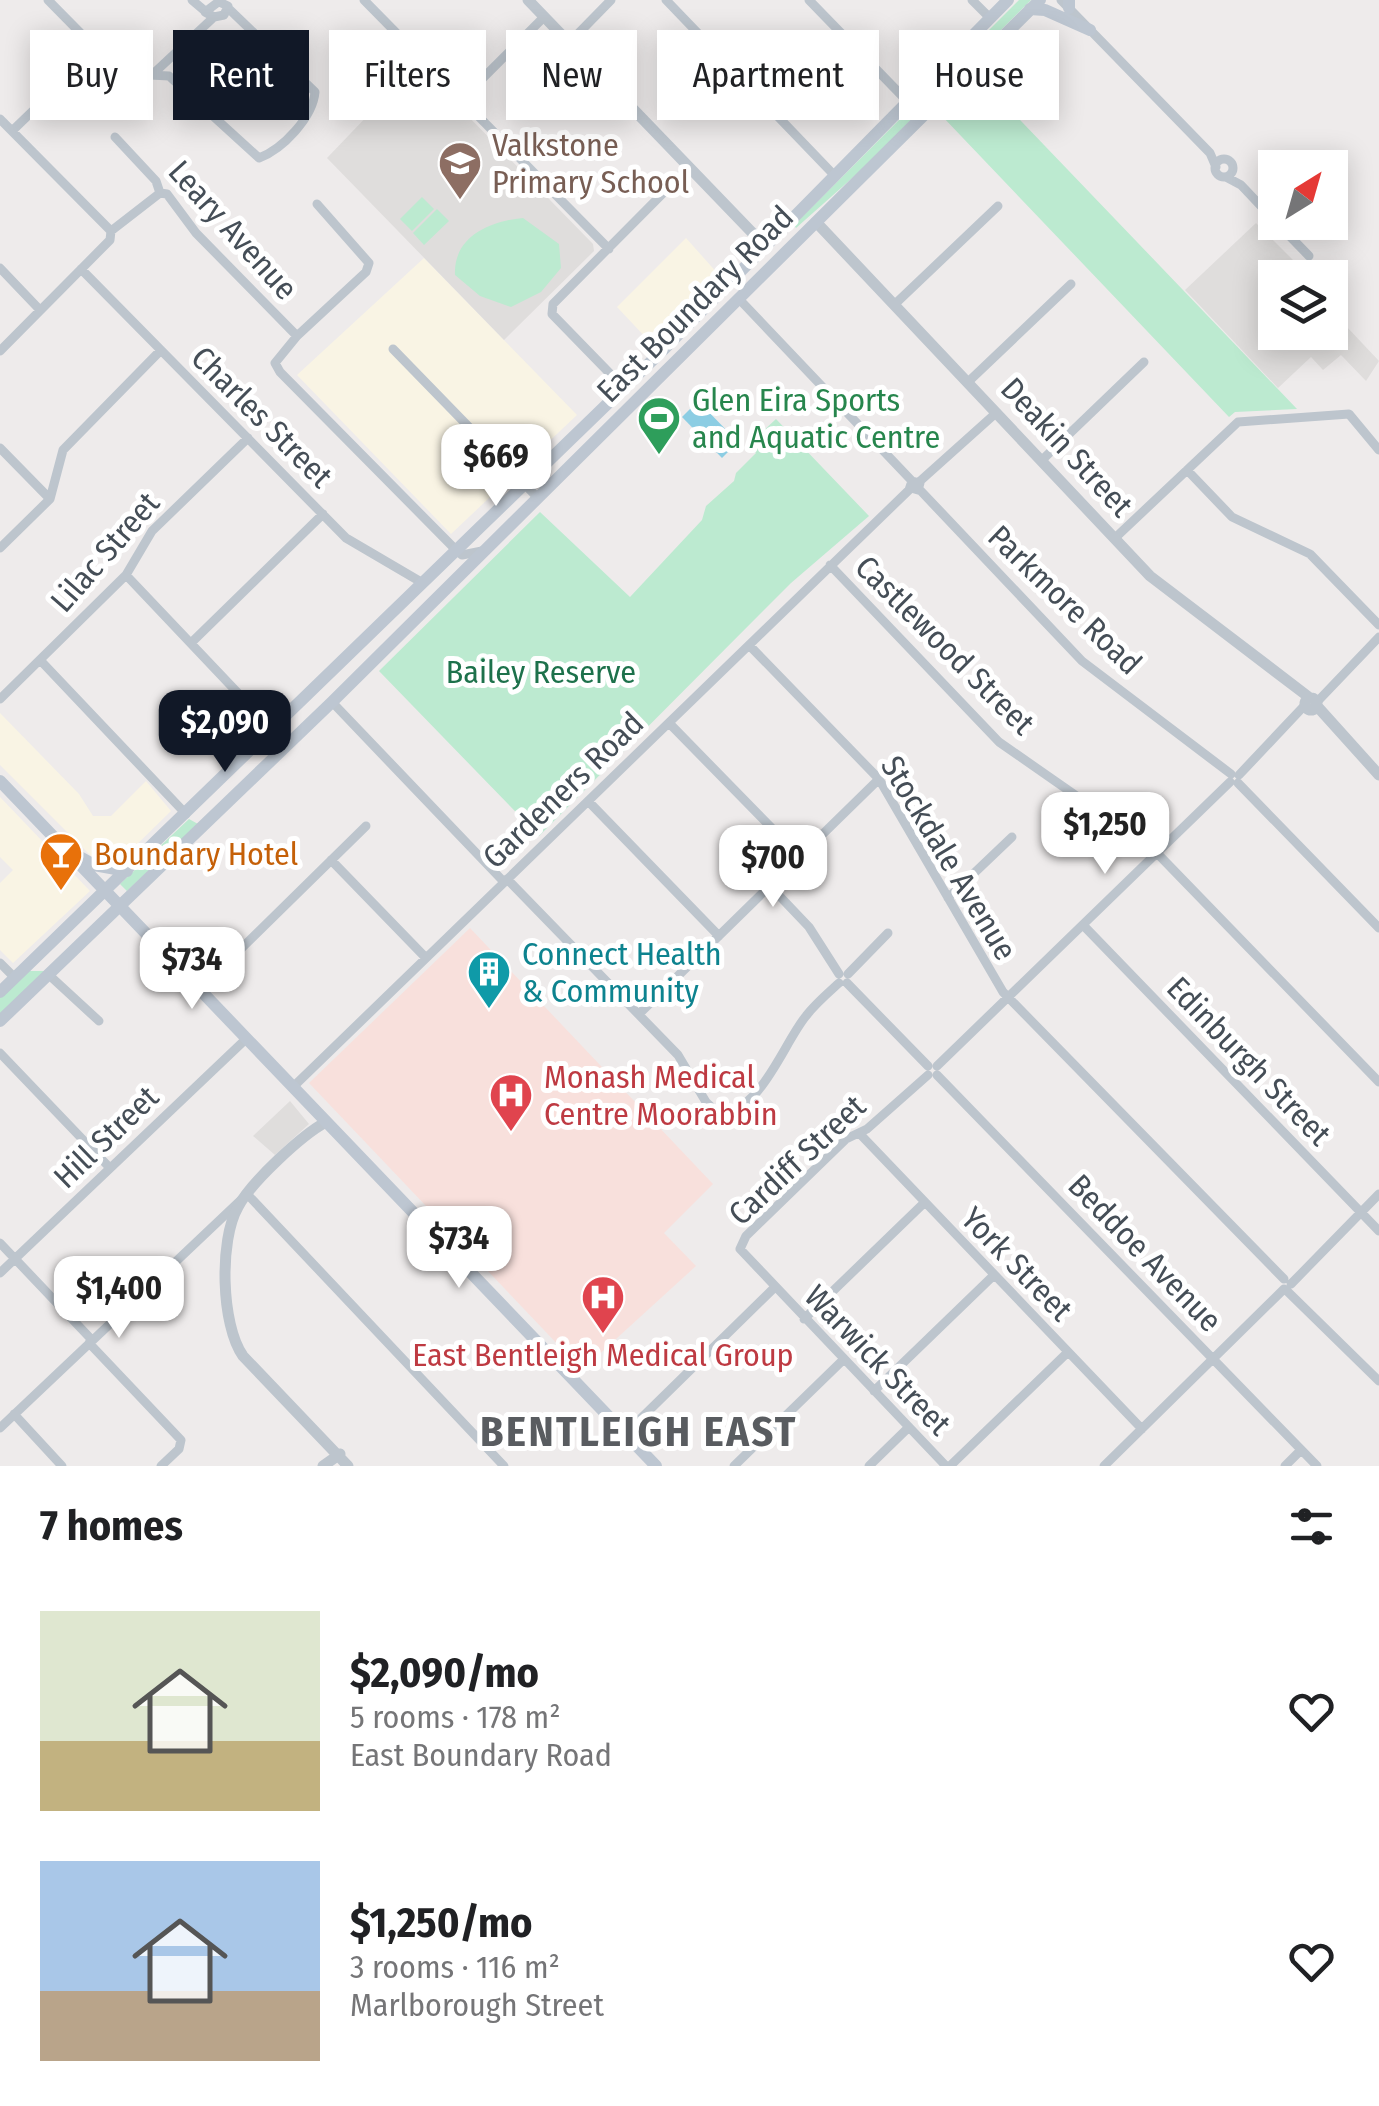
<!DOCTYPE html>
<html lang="en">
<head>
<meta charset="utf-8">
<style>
	:root { --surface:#fff; --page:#f2f2f2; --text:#202124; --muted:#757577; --accent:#111827 }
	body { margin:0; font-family:"Fira Sans Condensed",sans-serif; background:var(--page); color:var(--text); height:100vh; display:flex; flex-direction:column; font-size:38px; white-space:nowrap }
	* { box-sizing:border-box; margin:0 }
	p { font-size:32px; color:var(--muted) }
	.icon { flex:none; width:55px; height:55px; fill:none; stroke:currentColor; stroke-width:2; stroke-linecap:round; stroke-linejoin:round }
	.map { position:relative; height:1466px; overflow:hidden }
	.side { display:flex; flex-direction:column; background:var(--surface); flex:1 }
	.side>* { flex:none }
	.banner { position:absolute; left:30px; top:30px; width:1320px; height:90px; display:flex; gap:20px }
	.needle { width:65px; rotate:37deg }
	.tools { position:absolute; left:1258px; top:150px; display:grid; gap:20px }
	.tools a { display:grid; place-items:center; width:90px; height:90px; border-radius:0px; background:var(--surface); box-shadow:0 5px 25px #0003; font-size:50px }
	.price { position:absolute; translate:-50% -85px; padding:0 22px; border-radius:20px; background:#fff; color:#222; font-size:32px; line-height:65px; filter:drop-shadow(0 2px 5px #0008) }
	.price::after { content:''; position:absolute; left:50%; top:60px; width:30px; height:22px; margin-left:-15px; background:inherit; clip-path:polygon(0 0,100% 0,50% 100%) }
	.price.active { background:var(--accent); color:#fff }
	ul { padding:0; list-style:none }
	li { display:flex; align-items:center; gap:30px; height:250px; padding:0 40px }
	li span { display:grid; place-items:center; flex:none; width:280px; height:200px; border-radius:0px; color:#555 }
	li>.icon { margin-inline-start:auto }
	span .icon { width:120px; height:120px; fill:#fffc; stroke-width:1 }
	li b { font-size:42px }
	h2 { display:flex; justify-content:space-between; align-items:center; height:120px; padding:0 40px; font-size:42px }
	.tag { padding:0 35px; border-radius:0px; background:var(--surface); box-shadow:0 5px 25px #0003; font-size:35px; line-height:90px }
	.tag.active { background:var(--accent); color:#fff }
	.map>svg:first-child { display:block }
	.commercial { fill:#f9f4e4 }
	.education { fill:#dfdddc }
	.medical { fill:#f8e0dc }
	.green { fill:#bcead0 }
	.water { fill:#8ccde3 }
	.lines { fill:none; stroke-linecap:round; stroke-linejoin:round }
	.minor { stroke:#bdc5cd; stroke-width:9 }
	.tertiary { stroke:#bdc5cd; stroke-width:11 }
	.secondary { stroke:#bdc6d1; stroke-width:12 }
	.labels { text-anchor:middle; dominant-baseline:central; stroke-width:10; stroke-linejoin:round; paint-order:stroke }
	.education-label { font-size:32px; fill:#785e54; stroke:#fff; text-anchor:start }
	.street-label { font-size:32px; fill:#454e57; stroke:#fff }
	.leisure-label { font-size:32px; fill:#27864d; stroke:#fff; text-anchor:start }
	.park-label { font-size:32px; fill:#1d714b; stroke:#fff }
	.food-label { font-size:32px; fill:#c56008; stroke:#fff; text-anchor:start }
	.culture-label { font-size:32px; fill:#0d838f; stroke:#fff; text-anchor:start }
	.health-label { font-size:32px; fill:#be3a42; stroke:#fff; text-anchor:start }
	.district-label { font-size:42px; font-weight:bold; letter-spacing:2.5px; fill:#595c60; stroke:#fff }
</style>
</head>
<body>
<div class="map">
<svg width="1379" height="1466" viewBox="0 0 1379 1466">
	<rect width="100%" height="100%" fill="#eeebeb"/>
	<!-- commercial -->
	<path class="commercial" d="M686 238 719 275 650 342 617 307Z
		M424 258 577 415 451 534 297 375Z
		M0 713 79 794 93 816H111L146 781 171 811 124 857 108 861 91 856 0 765Z
		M0 797 90 891 13 963 0 950V883L13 870 0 857Z"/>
	<!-- education -->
	<path class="education" d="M417 64 593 244 594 251 504 340 327 158Z
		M1256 223 1310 277 1275 278V332H1330V292L1346 294V326L1379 361 1366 381 1341 355 1323 370 1311 357 1278 388 1185 290Z
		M290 1101 309 1124 275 1155 253 1136Z"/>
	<!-- medical -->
	<path class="medical" d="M470 928 713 1184 664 1233 696 1266 582 1370 309 1083Z"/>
	<!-- green -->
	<path class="green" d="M1019 0H1031L859 172 796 228 794 225Z
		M979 77 1297 409 1235 412 1229 417 941 115Z
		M422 197 434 209 412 231 400 219Z
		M437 209 449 221 424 245 413 233Z
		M523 218 559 244 561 268 541 292 511 307 480 296 455 275C453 237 490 221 523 218Z
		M776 419 869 516 791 583 539 836 379 671 540 512 630 597 702 520 706 506 734 481 736 473 756 453 749 444Z
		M189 819 198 824 127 891 120 884Z
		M28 971H45L0 1016V997Z"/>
	<!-- water -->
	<path class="water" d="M698 401 738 442 722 458 682 417Z"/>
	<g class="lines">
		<!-- minor -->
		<path class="minor" d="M48 0 112 65 131 74 169 76 259 158C283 149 313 117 315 92L228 8
			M192 0 205 11
			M364 0 609 249
			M666 0 835 176
			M809 0 908 102
			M972 0 990 18
			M1061 0 1210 153 1216 167
			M219 2 228 6 224 15 214 17 205 12 221 0
			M569 43 611 0
			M154 73 214 17
			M463 98 544 17
			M0 119 111 231
			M12 131 97 49
			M115 137 156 181 160 193 167 194 196 233 297 336 275 363 280 372 455 549 462 555 482 551
			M1215 168a9 9 0 1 1 18 0a9 9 0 1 1-18 0Z
			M1226 177 1241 185 1275 221
			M1276 222 1309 256
			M0 268 40 310
			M81 269 346 538 421 582
			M739 299 912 481
			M894 305 998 206
			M297 336 366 272 369 263 317 204
			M393 349 538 498
			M0 351 110 240 111 231 160 193
			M967 383 1071 284
			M624 388 552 314 553 304 689 167
			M0 448 50 499
			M1041 461 1144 362
			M1187 470 1232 517 1310 554 1379 625
			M919 482 996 413
			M919 489 1082 661 1231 774
			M1115 538 1238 422 1349 414 1379 450
			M0 548 50 499 63 450 161 350
			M830 565 999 742 1154 850 1379 1082
			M126 575 272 729
			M191 643 323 514
			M749 645 879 779 1003 992 1284 1279
			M40 660 186 814
			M0 699 126 575 152 531 248 438
			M332 702 504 882
			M1316 703 1379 637
			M669 723 800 857
			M1239 775 1305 705
			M1238 783 1379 928
			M588 801 719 936
			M331 860 426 958
			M507 879 678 1055 706 1102 719 1114C761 1112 783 1044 806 1016 815 1004 828 993 839 983
			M770 886 809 927 839 974
			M948 898 1012 837
			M1083 925 1379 1231
			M0 963 15 978
			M848 974 888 933
			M49 975 99 1021
			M847 983 928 1066
			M200 989 366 826
			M639 1014 879 779
			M0 1053 110 1168
			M937 1066 1230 782
			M928 1075 867 1129 846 1139 746 1236 740 1249 946 1466
			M937 1075 1317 1466
			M293 1087 909 490 912 481 920 483 918 490 911 488
			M859 1133 1142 1429
			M247 1194 504 1466
			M0 1243 92 1340
			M0 1273 247 1038
			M1291 1284 1379 1194
			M1286 1290 1379 1381
			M804 1319 924 1203
			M89 1343 181 1440 179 1449 161 1466
			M874 1391 993 1276
			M14 1414 62 1466
			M0 1428 243 1198
			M625 1434 774 1288
			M734 1466 843 1360
			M869 1466 909 1427
			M950 1466 1068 1352
			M1104 1466 1284 1289
			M1285 1466 1301 1450"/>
		<!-- tertiary -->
		<path class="tertiary" d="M528 0 765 246
			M816 222 1150 576 1310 698
			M1305 704a6 6 0 1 1 12 0a6 6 0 1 1-12 0Z
			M1316 705 1379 775
			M326 1122C302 1135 251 1182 238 1207 219 1240 221 1325 243 1356L348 1466
			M323 1466 340 1454"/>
		<!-- secondary -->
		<path class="secondary" d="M1069 8V0
			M1030 9 1045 10 1090 30
			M0 781 656 1466
			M78 856 94 865 127 871
			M0 992 663 350 1008 0
			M0 1021 332 702 1040 0"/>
	</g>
	<!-- icons -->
	<defs>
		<g id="school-pin" transform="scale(2.25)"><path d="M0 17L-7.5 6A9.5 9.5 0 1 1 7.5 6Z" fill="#8d6e63" stroke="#fff"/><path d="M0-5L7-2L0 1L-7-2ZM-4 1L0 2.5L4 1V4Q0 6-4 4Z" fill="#fff"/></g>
		<g id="stadium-pin" transform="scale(2.25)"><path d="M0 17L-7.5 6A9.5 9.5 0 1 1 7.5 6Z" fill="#2e9e5b" stroke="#fff"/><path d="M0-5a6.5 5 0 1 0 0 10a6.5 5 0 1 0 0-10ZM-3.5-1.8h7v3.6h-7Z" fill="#fff"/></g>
		<g id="bar-pin" transform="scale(2.25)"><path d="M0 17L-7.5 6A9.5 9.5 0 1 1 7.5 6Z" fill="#e8710a" stroke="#fff"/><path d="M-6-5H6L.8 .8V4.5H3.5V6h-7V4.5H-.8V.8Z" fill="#fff"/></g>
		<g id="building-pin" transform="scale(2.25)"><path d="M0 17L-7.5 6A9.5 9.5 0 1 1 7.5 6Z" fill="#0f9aa8" stroke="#fff"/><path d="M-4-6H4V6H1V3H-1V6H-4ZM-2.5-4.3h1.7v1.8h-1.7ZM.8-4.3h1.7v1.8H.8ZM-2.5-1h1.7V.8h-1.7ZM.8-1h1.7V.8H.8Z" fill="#fff"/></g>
		<g id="hospital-pin" transform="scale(2.25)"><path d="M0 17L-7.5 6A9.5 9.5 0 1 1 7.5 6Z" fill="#e0444e" stroke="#fff"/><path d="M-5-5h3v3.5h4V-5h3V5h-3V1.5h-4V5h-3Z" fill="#fff"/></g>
	</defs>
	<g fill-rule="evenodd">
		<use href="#school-pin" x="460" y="163"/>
		<use href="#stadium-pin" x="659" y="418"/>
		<use href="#bar-pin" x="61" y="854"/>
		<use href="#building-pin" x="489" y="972"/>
		<use href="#hospital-pin" x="511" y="1095"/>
		<use href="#hospital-pin" x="603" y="1297"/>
	</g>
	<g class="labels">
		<!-- education labels -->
		<g class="education-label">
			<text x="492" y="145">Valkstone<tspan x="492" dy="37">Primary School</tspan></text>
		</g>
		<!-- street labels -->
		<g class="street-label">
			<text transform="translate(233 230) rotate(48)">Leary Avenue</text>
			<text transform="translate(695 304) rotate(-45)">East Boundary Road</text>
			<text transform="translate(262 417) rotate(45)">Charles Street</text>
			<text transform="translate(1067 447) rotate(47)">Deakin Street</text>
			<text transform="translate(105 552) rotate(-49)">Lilac Street</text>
			<text transform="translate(1065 600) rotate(44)">Parkmore Road</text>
			<text transform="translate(945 645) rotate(45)">Castlewood Street</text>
			<text transform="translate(563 790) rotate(-44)">Gardeners Road</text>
			<text transform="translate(949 858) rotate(59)">Stockdale Avenue</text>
			<text transform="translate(1249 1061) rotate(46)">Edinburgh Street</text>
			<text transform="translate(106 1137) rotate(-44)">Hill Street</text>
			<text transform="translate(797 1160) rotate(-43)">Cardiff Street</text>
			<text transform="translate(1145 1253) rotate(46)">Beddoe Avenue</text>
			<text transform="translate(1017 1264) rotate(46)">York Street</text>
			<text transform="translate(878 1360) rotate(46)">Warwick Street</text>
		</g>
		<!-- leisure labels -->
		<g class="leisure-label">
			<text x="692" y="400">Glen Eira Sports<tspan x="692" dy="37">and Aquatic Centre</tspan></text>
		</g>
		<!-- park labels -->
		<g class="park-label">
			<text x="541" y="672">Bailey Reserve</text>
		</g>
		<!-- food labels -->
		<g class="food-label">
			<text x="94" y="854">Boundary Hotel</text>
		</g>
		<!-- culture labels -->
		<g class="culture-label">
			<text x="522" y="954">Connect Health<tspan x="522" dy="37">&amp; Community</tspan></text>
		</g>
		<!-- health labels -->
		<g class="health-label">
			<text x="544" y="1077">Monash Medical<tspan x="544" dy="37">Centre Moorabbin</tspan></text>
			<text x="603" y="1355" text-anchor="middle">East Bentleigh Medical Group</text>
		</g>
		<!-- district labels -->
		<g class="district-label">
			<text x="639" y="1432">BENTLEIGH EAST</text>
		</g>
	</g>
</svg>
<div class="tools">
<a><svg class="needle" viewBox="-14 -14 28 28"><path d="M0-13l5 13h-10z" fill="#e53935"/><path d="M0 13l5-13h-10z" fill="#757577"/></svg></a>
<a><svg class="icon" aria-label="layers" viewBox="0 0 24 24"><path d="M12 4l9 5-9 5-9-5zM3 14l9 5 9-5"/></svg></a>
</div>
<b class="price" style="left:496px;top:509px">$669</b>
<b class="price active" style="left:225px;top:775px">$2,090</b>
<b class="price" style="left:1105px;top:877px">$1,250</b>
<b class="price" style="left:773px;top:910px">$700</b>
<b class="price" style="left:192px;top:1012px">$734</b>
<b class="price" style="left:459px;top:1291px">$734</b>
<b class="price" style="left:119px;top:1341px">$1,400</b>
<div class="banner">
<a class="tag">Buy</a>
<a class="tag active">Rent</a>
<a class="tag">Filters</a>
<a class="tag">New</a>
<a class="tag">Apartment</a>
<a class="tag">House</a>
</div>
</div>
<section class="side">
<h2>7 homes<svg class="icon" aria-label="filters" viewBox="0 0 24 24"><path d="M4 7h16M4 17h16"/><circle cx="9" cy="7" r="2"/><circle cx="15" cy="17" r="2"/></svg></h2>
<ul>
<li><span style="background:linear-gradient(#dfe7d0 65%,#c2b280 0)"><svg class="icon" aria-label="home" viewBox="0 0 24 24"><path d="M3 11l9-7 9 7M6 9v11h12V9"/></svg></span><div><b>$2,090/mo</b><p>5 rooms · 178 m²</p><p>East Boundary Road</p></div><svg class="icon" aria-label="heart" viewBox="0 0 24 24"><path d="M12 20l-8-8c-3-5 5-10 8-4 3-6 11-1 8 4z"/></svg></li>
<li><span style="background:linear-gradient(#a9c7e8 65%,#b9a48a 0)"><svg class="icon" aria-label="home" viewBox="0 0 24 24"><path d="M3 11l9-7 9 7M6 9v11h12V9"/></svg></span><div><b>$1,250/mo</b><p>3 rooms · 116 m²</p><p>Marlborough Street</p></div><svg class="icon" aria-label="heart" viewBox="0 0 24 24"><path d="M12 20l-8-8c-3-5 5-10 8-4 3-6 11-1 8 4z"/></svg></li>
</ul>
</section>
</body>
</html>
